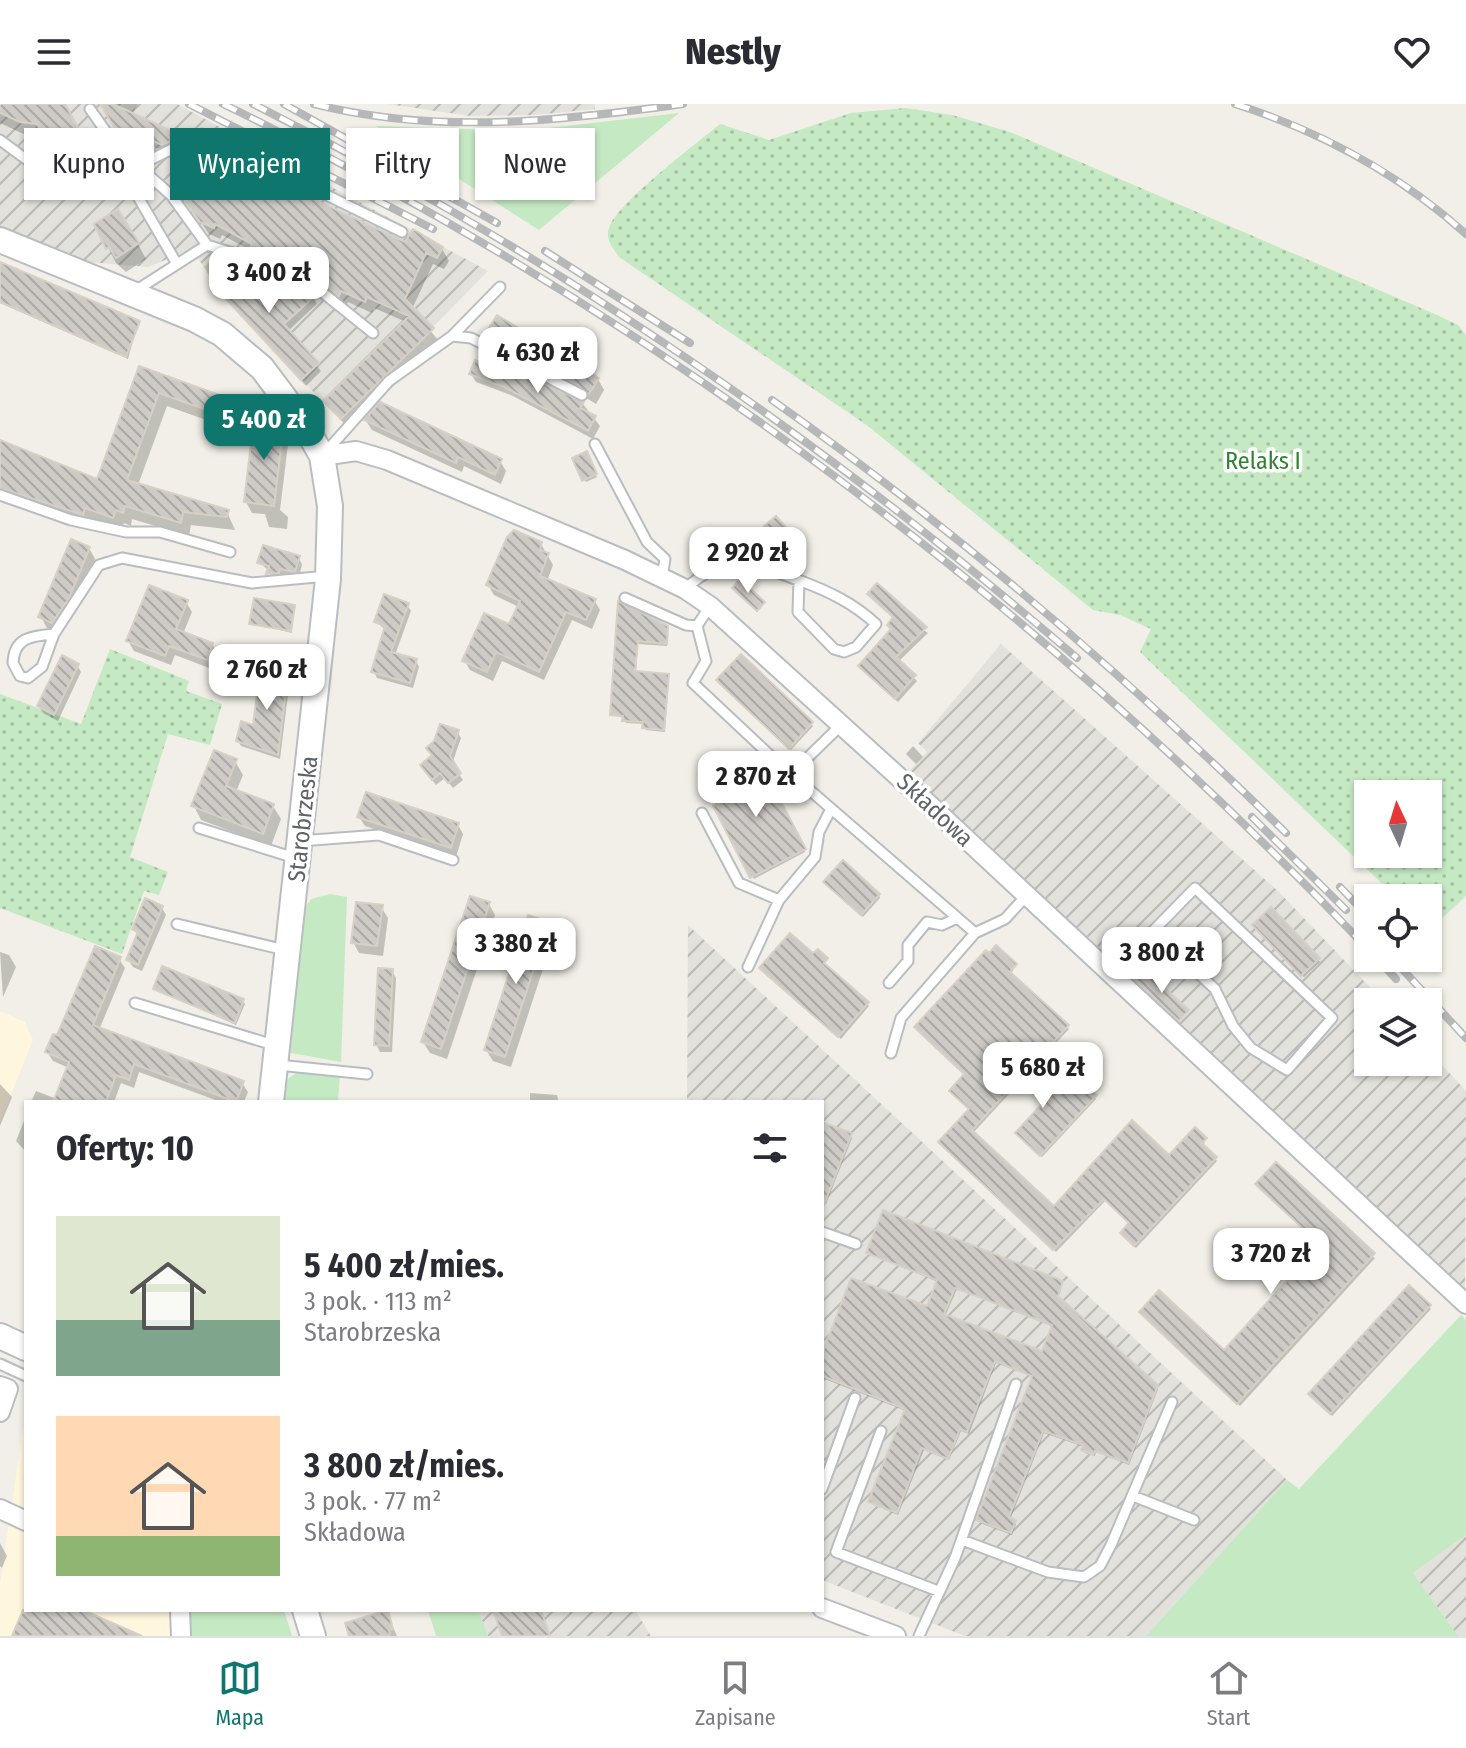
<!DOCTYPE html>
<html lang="pl">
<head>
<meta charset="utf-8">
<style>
	:root { --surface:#fff; --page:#f7f7f7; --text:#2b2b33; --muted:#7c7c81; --line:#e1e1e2; --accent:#0f766e }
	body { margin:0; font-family:"Fira Sans Condensed",sans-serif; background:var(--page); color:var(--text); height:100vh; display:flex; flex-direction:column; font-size:30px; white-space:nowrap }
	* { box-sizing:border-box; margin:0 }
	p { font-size:26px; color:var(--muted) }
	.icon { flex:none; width:44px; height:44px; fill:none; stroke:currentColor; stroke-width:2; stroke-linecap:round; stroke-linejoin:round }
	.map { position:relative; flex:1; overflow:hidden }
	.details { position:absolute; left:24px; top:996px; width:800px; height:512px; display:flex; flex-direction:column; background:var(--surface); border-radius:0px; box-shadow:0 2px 6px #0004 }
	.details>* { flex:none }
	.guide { position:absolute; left:24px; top:24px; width:800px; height:72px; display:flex; gap:16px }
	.needle { width:52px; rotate:356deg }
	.fabs { position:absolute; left:1354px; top:676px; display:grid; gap:16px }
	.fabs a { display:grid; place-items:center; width:88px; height:88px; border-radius:0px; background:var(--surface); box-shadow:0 2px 6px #0004; font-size:40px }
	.price { position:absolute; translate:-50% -68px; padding:0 18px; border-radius:16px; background:#fff; color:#222; font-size:26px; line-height:52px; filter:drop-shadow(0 2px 4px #0008) }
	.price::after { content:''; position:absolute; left:50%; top:48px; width:24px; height:18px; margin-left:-12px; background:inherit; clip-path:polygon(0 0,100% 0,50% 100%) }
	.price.current { background:var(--accent); color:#fff }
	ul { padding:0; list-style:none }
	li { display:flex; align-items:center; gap:24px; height:200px; padding:0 32px }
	li span { display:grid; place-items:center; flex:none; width:224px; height:160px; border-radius:0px; color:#555 }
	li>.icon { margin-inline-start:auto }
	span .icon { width:96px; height:96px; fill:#fffc; stroke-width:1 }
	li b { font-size:34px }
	h2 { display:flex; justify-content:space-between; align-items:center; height:96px; padding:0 32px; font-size:34px }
	.chip { padding:0 28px; border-radius:0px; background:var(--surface); box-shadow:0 2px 6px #0004; font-size:28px; line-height:72px }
	.chip.current { background:var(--accent); color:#fff }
	header { display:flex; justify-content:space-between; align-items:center; height:104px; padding:0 32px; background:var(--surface); font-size:36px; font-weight:800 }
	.tab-bar { display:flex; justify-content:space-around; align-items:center; height:112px; border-top:2px solid var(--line); background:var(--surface); font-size:22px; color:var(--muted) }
	.tab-bar a { display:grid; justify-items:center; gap:4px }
	.tab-bar .current { color:var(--accent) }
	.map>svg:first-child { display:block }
	.commercial { fill:#fff6de }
	.industrial { fill:url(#industrial-furrows) }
	.grass { fill:#c5e9c3 }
	.park { fill:url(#park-dots); fill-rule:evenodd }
	.shadow { fill:#0003; fill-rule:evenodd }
	.building { fill:url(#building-back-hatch); stroke:#d6d0c5; stroke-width:2; fill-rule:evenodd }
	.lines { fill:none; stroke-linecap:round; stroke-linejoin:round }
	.service-casing { stroke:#b9bdc1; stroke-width:13 }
	.minor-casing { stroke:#b9bdc1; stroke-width:22 }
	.tertiary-casing { stroke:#b9bdc1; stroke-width:28 }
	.service { stroke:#fff; stroke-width:9 }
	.minor { stroke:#fff; stroke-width:18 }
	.tertiary { stroke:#fff; stroke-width:24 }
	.rail-casing { stroke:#b6b7b8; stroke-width:8 }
	.rail { stroke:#fff; stroke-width:5; stroke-dasharray:15; stroke-linecap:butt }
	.labels { text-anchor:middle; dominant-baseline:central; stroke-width:7; stroke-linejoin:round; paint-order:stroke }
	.park-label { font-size:24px; fill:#308431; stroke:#fff }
	.street-label { font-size:24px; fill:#5e6368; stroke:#fff }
</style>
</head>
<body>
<header><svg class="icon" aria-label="menu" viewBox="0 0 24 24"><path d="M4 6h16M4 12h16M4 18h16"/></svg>Nestly<svg class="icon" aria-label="heart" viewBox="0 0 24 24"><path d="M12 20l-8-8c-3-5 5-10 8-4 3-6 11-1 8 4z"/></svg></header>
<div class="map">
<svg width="1466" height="1532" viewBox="0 0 1466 1532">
	<defs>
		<pattern id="industrial-furrows" width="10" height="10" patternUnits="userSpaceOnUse" patternTransform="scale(2)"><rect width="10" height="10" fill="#e2e1db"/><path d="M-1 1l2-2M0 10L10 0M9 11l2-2" fill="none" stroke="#babab5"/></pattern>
		<pattern id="park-dots" width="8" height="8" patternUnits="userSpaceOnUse" patternTransform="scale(2)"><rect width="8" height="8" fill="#c5e9c3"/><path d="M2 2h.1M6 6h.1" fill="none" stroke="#a3c0a2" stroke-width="1.8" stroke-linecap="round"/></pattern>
		<pattern id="building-back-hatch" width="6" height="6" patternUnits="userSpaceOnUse" patternTransform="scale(2)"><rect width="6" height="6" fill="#cecbc6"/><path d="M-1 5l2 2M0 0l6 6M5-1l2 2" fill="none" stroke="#aaa8a5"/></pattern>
	</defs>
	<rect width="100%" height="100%" fill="#f1efe7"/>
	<!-- commercial -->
	<path class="commercial" d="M0 907 25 918 33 936 0 1018Z
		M24 1318 26 1506H187L189 1532H0V1480Z"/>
	<!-- industrial -->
	<path class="industrial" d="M0 0H177L488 167 341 317 224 193 192 145 148 163 89 158 0 122Z
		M388 0H595V5L534 11 470 12Z
		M1001 540 1279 788 1384 898H1368V958H1428V946L1466 987 1465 1185 907 669 927 648 918 639Z
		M688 821 1287 1376 1146 1532H965L822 1476V998H687Z
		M1466 1431V1532H1458L1413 1469Z
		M478 1506H635L651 1532H488Z"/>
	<!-- grass -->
	<path class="grass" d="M679 9 539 126 376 22 523 27Z
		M330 790 347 793 341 958 291 949 286 943 302 808 311 795Z
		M296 969 340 970 338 998H278L282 979Z
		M1461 1211 1466 1216V1431L1413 1469 1458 1532H1146L1287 1376 1299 1385Z
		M189 1506H284L292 1532H189Z
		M428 1506H478L488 1532H436Z"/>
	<!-- park -->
	<path class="park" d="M905 4 952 11 1010 28 1437 211 1458 221 1466 231V792L1436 820 1428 817V794H1397L1140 548 1151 525 1120 511 1093 506 868 322 619 153C613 144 605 136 609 124 616 100 697 39 720 20L769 36 851 9ZM1368 690H1428V750H1368Z
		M110 545 189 577 186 587 222 600 210 641 168 630 130 753 168 768 159 791 144 787 122 850 0 804V590L81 620Z"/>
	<!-- shadow -->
	<path class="shadow" d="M0 0H63L99 65 74 79 48 35 30 33 0 19Z
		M111 0H138L131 11 175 31 179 38 167 48 120 30 105 5Z
		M218 86 405 141 442 145 449 157 444 165 433 160 412 205 439 237 349 326 326 297 406 218 374 204 372 209 348 198 346 202 258 158 252 147 222 131 220 135 209 130 184 93Z
		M97 121 138 140 146 155 126 168 116 159Z
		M0 160 138 218 128 255 0 199Z
		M234 181 257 194 313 193 317 200 288 227 321 267 306 282 231 201Z
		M490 227 598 275 604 286 596 300 496 238Z
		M140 264 237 299 245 313 240 328 167 302 138 381 227 408 235 426 191 421 189 432 132 415 131 422 124 419 121 427 91 424 0 393V338L99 377Z
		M471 270 583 300 600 322 593 335 511 291 476 278Z
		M366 317 500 357 506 367 501 380 464 362 462 368 372 326Z
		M283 321 289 332 280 406 288 413 287 425 269 423 265 410 252 409 246 398Z
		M586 350 597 373 586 378 575 355Z
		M541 440 553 461 547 477 594 496 600 506 592 525 572 516 544 576 502 557 493 577 470 566 464 556 510 523 519 503 494 491 488 481Z
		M89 444 95 455 74 505 59 529 47 524 41 513Z
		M298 453 302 460 299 474 284 472 283 476H272L269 467 260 459Z
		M870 490 928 529 898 558 917 577 898 598 860 562 892 527 895 515Z
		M186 498 192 508 183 530 212 540 218 550 212 565 175 551 171 561 134 547 128 537Z
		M620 500 668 527 667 542 638 540 636 569 669 574 665 628 646 626 645 620 626 619 624 614 612 611Z
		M407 501 411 507 395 551 416 557 419 563 413 584 377 574 374 568 386 526 376 518Z
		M293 503 292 529 251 519Z
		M741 553 813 622 791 646 720 579Z
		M77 561 81 568 58 617 43 609 39 602Z
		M286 570 290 575 280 655 241 642 238 637 255 624Z
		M457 627 461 634 452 660 463 676 453 684 445 674 436 681 426 668Z
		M913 642 923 653 916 660 906 650Z
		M756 654 805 748 754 775 716 703 729 695Z
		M235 657 243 671 236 688 273 702 281 715 271 742 201 716 194 702Z
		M359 713 458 721 463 730 456 753 365 722Z
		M827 781 879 791 880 794 863 813Z
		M489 800 495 811 447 955 430 949 423 938Z
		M381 803 388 814 383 852 359 849 353 838Z
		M162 804 166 811 142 867 133 863 128 856 138 833 134 825Z
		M547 820 554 831 511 963 493 957 486 946Z
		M1256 824 1318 855 1320 858 1304 873Z
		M0 848 9 851 16 863 3 893Z
		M814 852 826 855 825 862 869 902 841 935 763 867Z
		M119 855 125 864 99 926 242 979 248 988 244 998H221L139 968 134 984 121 979 114 998H31L36 987 57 995 69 964 53 957 47 948Z
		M1015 862 1011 871 1069 925 973 1029 1054 1104 1206 1035 1203 1043 1217 1057 1136 1144 1124 1132 1131 1120 1106 1096 1056 1148 942 1041 971 1006 966 971 918 926Z
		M392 867 396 874 392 948H380L376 940Z
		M155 885 243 897 245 900 236 921Z
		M0 980 12 993 0 1022Z
		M530 989 557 991 559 998H530Z
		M1095 992 1096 995 1042 1053 1019 1032Z
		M26 1012V1048L16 1037Z
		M822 1020 852 1034 826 1100 822 1098Z
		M1260 1084 1375 1154 1240 1302 1141 1208 1224 1249 1322 1142Z
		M868 1149 1062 1179 1058 1195 1158 1285 1129 1361 1096 1348 1095 1352 1085 1349 1084 1343 1044 1329 1010 1416 1016 1420 1012 1431 980 1419 1033 1273 996 1259 969 1330 961 1327 949 1356 924 1346 898 1411 872 1400 906 1307 822 1274V1256L928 1204 938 1178ZM957 1185 1054 1223 1043 1250 945 1212Z
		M1409 1184 1431 1205 1332 1312 1312 1293Z
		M0 1439 7 1452 2 1464 0 1462Z
		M386 1508 397 1532H351Z"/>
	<!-- building -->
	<path class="building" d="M0 0H65L92 49 64 65 37 20 20 18 0 9Z
		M100 0H113L176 29 173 36 162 41 124 24 123 27 114 23Z
		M204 61 219 85 241 94 254 67 405 138 413 125 443 143 437 154 426 149 405 195 434 224 341 315 323 297 409 212 367 193 365 198 341 187 339 192 321 177 249 146 252 140 215 120 214 124 200 118 174 81 183 75 181 71Z
		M118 105 139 139 116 154 109 143 106 145 94 120Z
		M216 154 234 178 237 170 257 191 279 173 315 192 284 220 319 259 301 276 225 194 205 163Z
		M0 158 140 217 126 253 0 198Z
		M497 211 599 274 589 290 487 227Z
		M475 256 525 277 528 272 584 298 580 304 596 312 588 327 504 283 469 270Z
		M139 262 239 298 232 315 159 289 127 376 229 406 227 413 183 408 181 419 125 402 123 409 116 406 113 414 85 404 83 411 0 384V336L97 375Z
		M380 298 502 355 495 371 458 353 456 359 364 316Z
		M254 315 284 319 274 402 244 398Z
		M587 347 597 370 582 377 572 354Z
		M776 412 790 428 778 438 764 422Z
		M514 426 542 438 540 446 549 449 540 472 596 495 586 516 566 508 539 568 496 548 487 568 462 557 484 509 509 520 520 497 486 481 507 433Z
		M71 435 90 443 69 494 52 519 38 513Z
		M263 441 300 452 295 468 280 465 279 469 266 470 269 462 257 459Z
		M740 475 765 498 757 507 732 484Z
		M877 479 927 523 896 553 916 571 895 595 858 562 891 525 887 521 893 513 867 490Z
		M149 481 188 496 176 525 213 539 207 556 169 542 165 552 126 537Z
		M384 490 409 499 391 548 417 555 410 579 371 568 385 522 374 518Z
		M254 494 295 501 291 527 249 520Z
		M618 497 668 522 667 540 638 537 635 567 669 570 664 626 642 624 643 618 622 617 623 612 610 611Z
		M741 550 813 618 789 645 716 576Z
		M62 551 79 560 54 611 37 602Z
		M261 559 288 568 278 651 236 637 241 617 253 621Z
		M440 620 459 626 450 652 461 669 448 679 440 669 432 676 420 661 432 651 426 644 434 637Z
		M214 646 237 655 226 682 274 700 263 730 191 702Z
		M757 652 806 745 750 774 713 702 727 694 716 673Z
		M366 688 459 719 451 744 357 713Z
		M843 756 880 790 861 811 823 778Z
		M470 792 490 798 441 945 421 938Z
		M145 794 163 802 138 861 126 856 138 828 132 825Z
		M356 798 383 801 377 842 351 839Z
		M1271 803 1320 854 1301 872 1252 821Z
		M528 811 549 818 505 953 484 946Z
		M790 829 813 849 818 845 828 854 824 859 869 898 838 933 759 864Z
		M996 841 1017 860 1010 868 1069 921 972 1026 1054 1102 1132 1016 1169 1051 1195 1023 1207 1034 1202 1039 1217 1053 1134 1142 1120 1129 1129 1119 1104 1095 1053 1146 938 1038 969 1005 949 987 964 970 914 923 986 846 989 849Z
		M95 842 121 853 93 921 244 977 236 998 134 960 129 976 116 971 106 998H53L69 958 45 948 53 930 57 931Z
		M162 862 244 895 235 919 153 885Z
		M378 864 393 865 389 942 374 941Z
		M1144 865 1189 906 1179 917 1134 875Z
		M1072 967 1097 991 1040 1052 1015 1029Z
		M822 1018 852 1029 823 1103H822Z
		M1276 1058 1375 1149 1237 1300 1139 1208 1159 1186 1224 1246 1320 1140 1255 1080Z
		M883 1106 1063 1177 1058 1192 1158 1281 1128 1359 1095 1347 1093 1351 1081 1346 1083 1341 1043 1327 1009 1413 1016 1416 1011 1429 976 1416 1032 1272 995 1257 967 1328 960 1325 948 1355 922 1344 897 1409 868 1398 905 1305 822 1272V1250L851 1174 927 1202 937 1176 866 1149ZM955 1184 1052 1221 1042 1247 944 1210Z
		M1409 1181 1431 1201 1330 1310 1308 1290Z
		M23 1506H83L142 1532H12Z
		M388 1506 393 1525 389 1526 390 1532H349L345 1519Z
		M493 1506H541L550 1532H502Z"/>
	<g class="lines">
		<!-- service casing -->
		<g class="service-casing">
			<path id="service" d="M0 36 46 70 79 84 138 62 121 49 90 5
				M123 67 177 160
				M207 141 271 161 317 184 373 229
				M135 187 207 141 171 91 138 62 202 30 402 128
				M452 232 500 183
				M595 340 647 438 665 455 662 473
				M323 351 389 277 452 232 471 234 582 291
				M0 391 71 416 126 428H160L230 448
				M685 485C730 445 752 460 801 477 830 488 853 499 876 520L856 543 844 548 834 545 798 508 799 477
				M625 494 686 521 697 522
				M710 502 697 522 706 557 693 579 775 656 975 829 1005 815 1026 792
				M54 530C32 532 14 533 13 559L20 572 28 574 42 563 54 530 99 461 122 454 252 479 328 472
				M791 670 841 621
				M702 709 739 779 779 796
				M199 724 295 754
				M300 737 379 731 453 756
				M177 820 285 846
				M748 863 779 796 815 753 819 728 831 705
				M1102 863 1153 827 1195 784 1332 914 1287 966 1251 944 1233 922 1215 885 1153 827
				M889 879 908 857V841L927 818 942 821 957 814
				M135 899 277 942
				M891 949 901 914 975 829
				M278 961 367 970
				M822 1128 856 1140
				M0 1260 26 1272
				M881 1327 836 1448 938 1487
				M822 1385 855 1294
				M1133 1392 1194 1416
				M962 1436 1048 1468 1084 1473 1100 1462 1111 1441 1172 1298
				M919 1532 955 1454 1016 1280"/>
		</g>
		<!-- minor casing -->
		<g class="minor-casing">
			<path id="minor" d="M322 352 356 347 387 356 625 456 685 485 710 502 934 705 1466 1200
				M0 1282 8 1285 0 1308
				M0 1405 26 1417
				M822 1504 896 1532
				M180 1506 181 1532"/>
		</g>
		<!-- tertiary casing -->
		<g class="tertiary-casing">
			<path id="tertiary" d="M0 136 194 215 222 230 262 264 304 320 322 352 330 402 328 475 271 998
				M0 1232 26 1244
				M305 1506 313 1532"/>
		</g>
		<!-- service -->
		<use href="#service" class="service"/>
		<!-- minor -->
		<use href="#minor" class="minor"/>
		<!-- tertiary -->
		<use href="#tertiary" class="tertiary"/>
		<!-- rail casing -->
		<g class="rail-casing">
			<path id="rail" d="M189 0 433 125
				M223 0C651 207 1040 501 1368 845
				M253 0C554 151 823 335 1077 554
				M284 0 497 119
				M314 0C437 31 559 17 683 0
				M1235 0C1322 28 1398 69 1466 130
				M545 147 690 239
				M772 296C955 425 1126 572 1286 729
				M1252 713 1346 806
				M1340 783 1368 812
				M1377 854 1396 875
				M1392 854 1466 934"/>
		</g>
		<!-- rail -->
		<use href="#rail" class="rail"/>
	</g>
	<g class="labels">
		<!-- park labels -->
		<g class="park-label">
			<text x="1263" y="357">Relaks I</text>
		</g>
		<!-- street labels -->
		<g class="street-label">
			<text transform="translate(935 706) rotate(43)">Składowa</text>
			<text transform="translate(303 715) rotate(-84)">Starobrzeska</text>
		</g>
	</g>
</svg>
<div class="fabs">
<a><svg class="needle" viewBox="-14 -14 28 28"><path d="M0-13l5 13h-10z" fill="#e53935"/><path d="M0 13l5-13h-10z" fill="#7c7c81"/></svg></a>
<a><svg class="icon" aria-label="locate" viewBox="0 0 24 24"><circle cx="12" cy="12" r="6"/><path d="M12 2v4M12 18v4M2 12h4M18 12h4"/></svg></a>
<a><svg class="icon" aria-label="layers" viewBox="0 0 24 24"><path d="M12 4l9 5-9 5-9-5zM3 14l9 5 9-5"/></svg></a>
</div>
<b class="price" style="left:269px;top:211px">3 400 zł</b>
<b class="price" style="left:538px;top:291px">4 630 zł</b>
<b class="price current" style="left:264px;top:358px">5 400 zł</b>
<b class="price" style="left:748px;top:491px">2 920 zł</b>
<b class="price" style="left:267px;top:608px">2 760 zł</b>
<b class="price" style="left:756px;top:715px">2 870 zł</b>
<b class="price" style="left:516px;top:882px">3 380 zł</b>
<b class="price" style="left:1162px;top:891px">3 800 zł</b>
<b class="price" style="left:1043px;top:1006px">5 680 zł</b>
<b class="price" style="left:1271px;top:1192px">3 720 zł</b>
<div class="guide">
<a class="chip">Kupno</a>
<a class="chip current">Wynajem</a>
<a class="chip">Filtry</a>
<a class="chip">Nowe</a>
</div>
<section class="details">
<h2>Oferty: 10<svg class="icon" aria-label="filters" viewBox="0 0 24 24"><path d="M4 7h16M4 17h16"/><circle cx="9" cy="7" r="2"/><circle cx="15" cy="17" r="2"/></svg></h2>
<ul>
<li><span style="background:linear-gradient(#dfe7d0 65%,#7fa58c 0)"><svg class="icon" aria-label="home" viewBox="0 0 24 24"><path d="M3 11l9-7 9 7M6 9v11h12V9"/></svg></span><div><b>5 400 zł/mies.</b><p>3 pok. · 113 m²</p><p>Starobrzeska</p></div></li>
<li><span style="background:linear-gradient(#ffd9b3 75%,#8fb573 0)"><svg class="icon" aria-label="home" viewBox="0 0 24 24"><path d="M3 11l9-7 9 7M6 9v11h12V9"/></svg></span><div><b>3 800 zł/mies.</b><p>3 pok. · 77 m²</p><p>Składowa</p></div></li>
</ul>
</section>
</div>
<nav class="tab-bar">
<a class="current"><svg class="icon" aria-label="map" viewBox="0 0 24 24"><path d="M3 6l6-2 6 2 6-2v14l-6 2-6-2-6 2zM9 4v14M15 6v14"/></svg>Mapa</a>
<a><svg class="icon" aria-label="saved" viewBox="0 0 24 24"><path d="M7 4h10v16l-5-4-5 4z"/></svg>Zapisane</a>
<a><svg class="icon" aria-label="home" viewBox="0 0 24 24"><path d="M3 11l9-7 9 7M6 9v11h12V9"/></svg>Start</a>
</nav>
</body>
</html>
